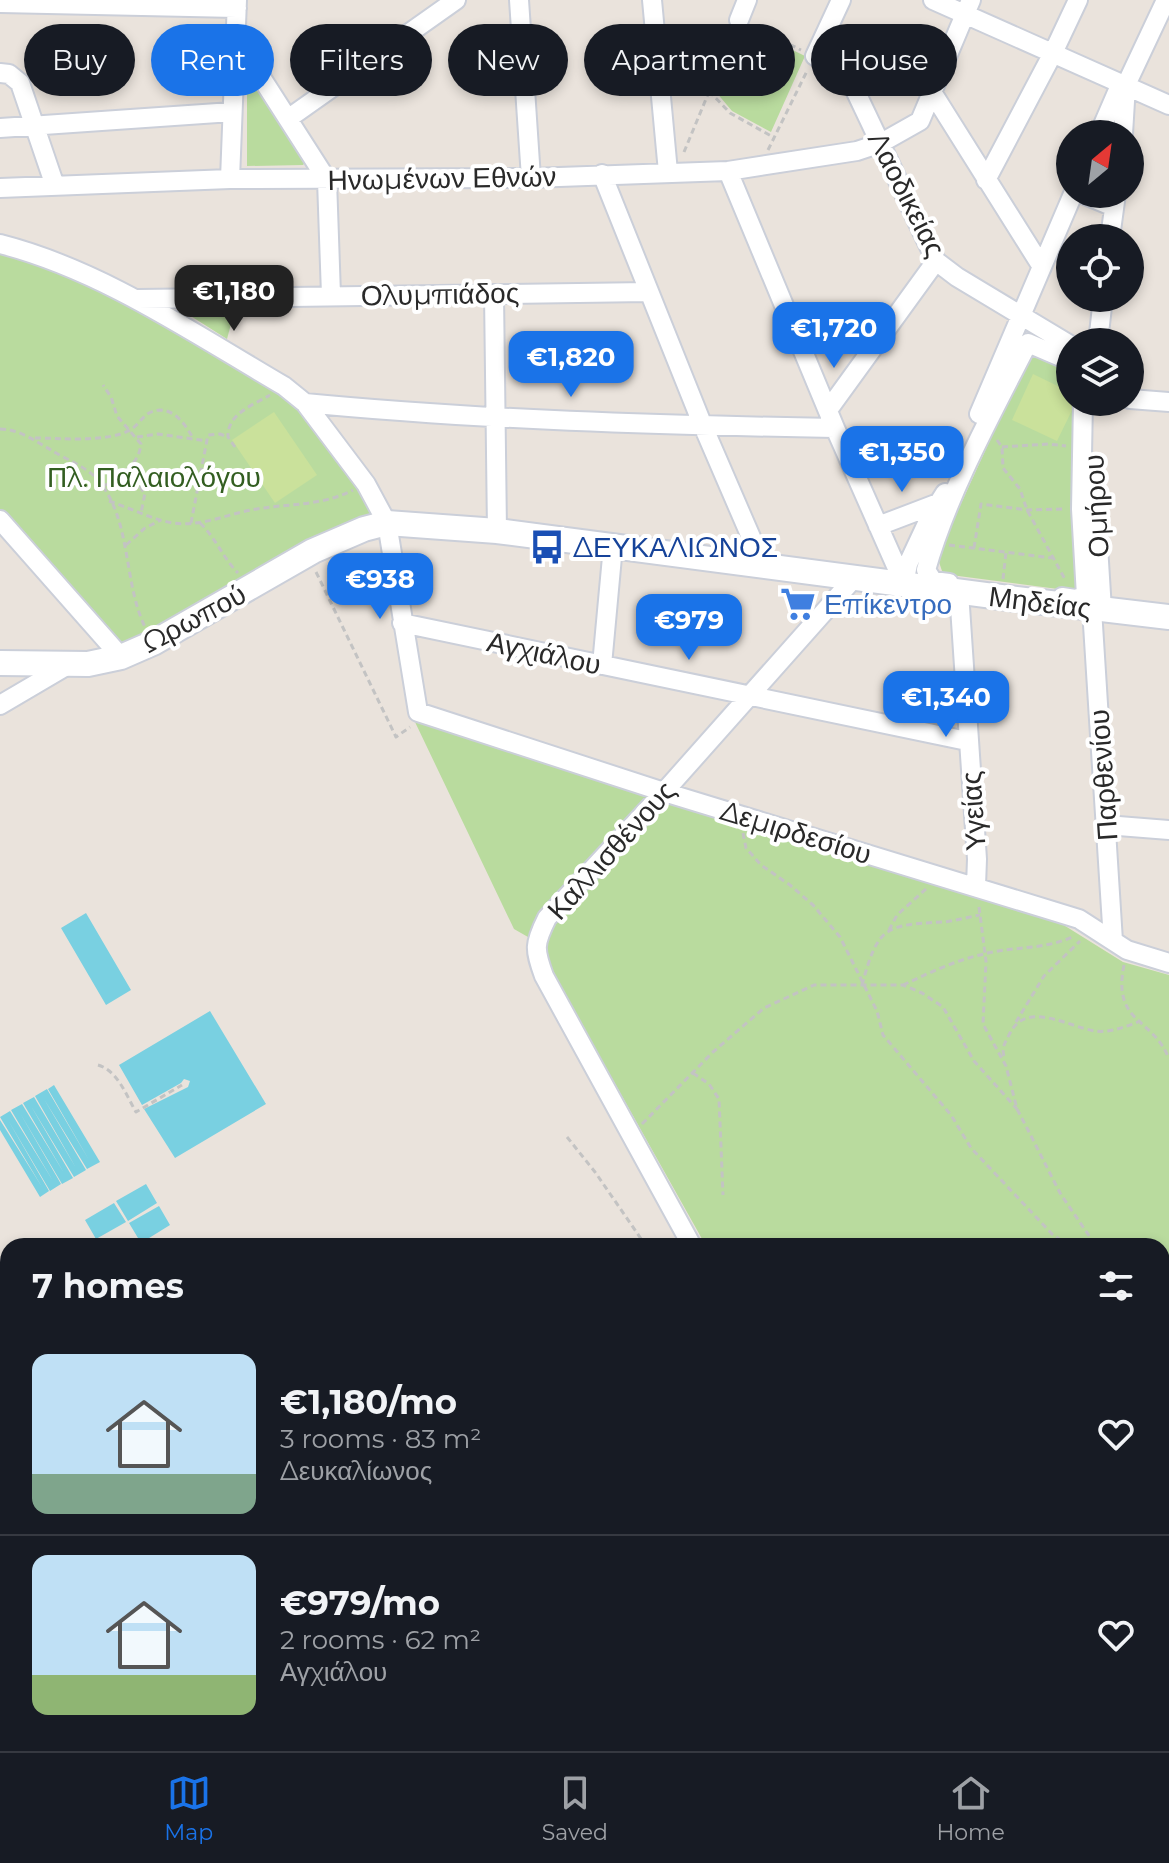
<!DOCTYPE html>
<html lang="en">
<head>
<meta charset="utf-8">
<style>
	:root { --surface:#171b24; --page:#20242c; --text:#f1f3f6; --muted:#9ea1a6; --line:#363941; --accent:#1a73e8 }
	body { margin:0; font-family:Montserrat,sans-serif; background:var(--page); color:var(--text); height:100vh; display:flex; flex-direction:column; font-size:30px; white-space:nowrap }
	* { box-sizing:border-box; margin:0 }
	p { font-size:26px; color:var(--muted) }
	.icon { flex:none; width:44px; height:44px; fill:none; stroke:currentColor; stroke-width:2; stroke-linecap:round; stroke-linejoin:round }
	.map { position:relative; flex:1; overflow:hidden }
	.details { position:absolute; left:0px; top:1238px; width:1170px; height:514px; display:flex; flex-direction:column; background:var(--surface); border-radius:24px 24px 0 0; box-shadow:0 4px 12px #0003 }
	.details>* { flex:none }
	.hud { position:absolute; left:24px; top:24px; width:1122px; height:72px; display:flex; gap:16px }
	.needle { width:52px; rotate:29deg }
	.tools { position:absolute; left:1056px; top:120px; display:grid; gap:16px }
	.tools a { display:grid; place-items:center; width:88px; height:88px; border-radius:50%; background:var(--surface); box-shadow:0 4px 12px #0003; font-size:40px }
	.price { position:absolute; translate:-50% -68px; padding:0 18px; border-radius:16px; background:var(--accent); color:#fff; font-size:26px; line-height:52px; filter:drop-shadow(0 2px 4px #0008) }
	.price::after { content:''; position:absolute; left:50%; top:48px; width:24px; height:18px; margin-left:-12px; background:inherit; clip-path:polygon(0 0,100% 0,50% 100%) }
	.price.on { background:#222; color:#fff }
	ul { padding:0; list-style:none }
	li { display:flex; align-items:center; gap:24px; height:200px; padding:0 32px }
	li+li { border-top:2px solid var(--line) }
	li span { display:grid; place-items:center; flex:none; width:224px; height:160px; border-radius:16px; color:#555 }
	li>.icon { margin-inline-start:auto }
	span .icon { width:96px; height:96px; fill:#fffc; stroke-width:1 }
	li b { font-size:34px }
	h2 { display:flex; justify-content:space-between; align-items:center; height:96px; padding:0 32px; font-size:34px }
	.pill { padding:0 28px; border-radius:36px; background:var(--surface); box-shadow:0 4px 12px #0003; font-size:28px; line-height:72px }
	.pill.on { background:var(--accent); color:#fff }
	.dock { display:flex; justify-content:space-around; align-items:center; height:112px; border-top:2px solid var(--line); background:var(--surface); font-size:22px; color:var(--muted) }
	.dock a { display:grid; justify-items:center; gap:4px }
	.dock .on { color:var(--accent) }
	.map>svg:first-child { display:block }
	.green { fill:#b9db9e }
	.pitch { fill:#cae19b }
	.water { fill:#79d0e1 }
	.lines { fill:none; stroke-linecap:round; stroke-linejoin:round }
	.street-casing { stroke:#cbcfd9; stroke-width:22 }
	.secondary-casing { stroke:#cbcfd9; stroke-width:28 }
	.path { stroke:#c3c3c3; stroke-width:3; stroke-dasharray:6 4; stroke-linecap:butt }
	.street { stroke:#fff; stroke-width:18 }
	.secondary { stroke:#fff; stroke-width:24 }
	.labels { text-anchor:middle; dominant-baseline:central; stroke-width:8; stroke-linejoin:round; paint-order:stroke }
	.street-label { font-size:28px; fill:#292929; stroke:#fff }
	.park-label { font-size:28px; fill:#335e21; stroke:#fff }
	.transit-label { font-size:28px; fill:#164399; stroke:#fff; text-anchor:start }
	.shop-label { font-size:28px; fill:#366cbe; stroke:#fff; text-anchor:start }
</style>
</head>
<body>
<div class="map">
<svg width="1169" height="1751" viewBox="0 0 1169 1751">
	<rect width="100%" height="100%" fill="#eae3dc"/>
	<!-- green -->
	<path class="green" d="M743 26 805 56 771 132 732 111 716 92Z
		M249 72 306 161 303 165 247 166V73Z
		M0 244 35 253 284 386 387 523 121 657 0 520Z
		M187 309H231V324L227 339 186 313Z
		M1032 348 1070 367V402H1086L1088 593 943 574 937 556Z
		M415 722 1062 924 1123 962 1169 975V1403L1162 1407V1246H706L535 941 514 929Z"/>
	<!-- pitch -->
	<path class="pitch" d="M1033 374 1070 392V402H1076L1057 441 1012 420Z
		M274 412 317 475 275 503 232 440Z"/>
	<!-- water -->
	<path class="water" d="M86 913 131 990 106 1005 61 928Z
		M210 1011 266 1104 175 1158 144 1109 188 1087 190 1081 184 1079 181 1083 142 1105 119 1065Z
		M54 1085 100 1162 87 1169 44 1099 86 1170 74 1177 31 1106 73 1178 62 1184 20 1113 61 1184 50 1191 8 1120 49 1191 40 1197 0 1130V1120L42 1187 0 1117 10 1111 53 1181 11 1110 22 1104 64 1173 23 1103 34 1097 76 1168 35 1096 47 1089 89 1160 48 1089Z
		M146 1184 157 1203 128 1221 116 1201Z
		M114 1203 126 1222 96 1239 85 1220Z
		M159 1206 170 1225 141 1243 129 1223Z"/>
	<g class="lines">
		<!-- street casing -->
		<g class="street-casing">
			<path id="street" d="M519 0 531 178
				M652 0 668 172
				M933 0 1169 105
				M0 3 237 8
				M739 20 747 0
				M827 31 936 261 957 277 1070 345
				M236 38 327 180 331 295
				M815 56 841 0
				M0 73 9 74 20 83 55 186
				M932 92 1042 267
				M289 118 456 0
				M0 128 232 112
				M1099 134 1121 83
				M1123 134 1126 85 1166 0
				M728 171 835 428 904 584
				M602 174 703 426 763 565
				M230 179 237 0
				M986 180 1053 53 1078 0
				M0 188 230 179 531 178 728 171 857 151 881 143 920 121 971 0
				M1083 194 1114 207
				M1110 238 1116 194
				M0 244C102 270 193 333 284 386L305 403 366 484 387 523 418 712 664 792 1053 911 1079 919 1127 950 1169 963
				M494 294 497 531
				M138 299 648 292
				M1098 342 1103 298
				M1130 399 1169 402
				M305 403C481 420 658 425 835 428
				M828 410 936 261
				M979 414 1073 194
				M1093 465 1102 610
				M0 520 121 657
				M878 526 941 502
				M949 583 933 581 926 570C947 495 992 413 1028 343L1070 361
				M904 584 908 564 931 515 945 493
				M959 592 977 859 976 886
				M1062 597 1075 599 1086 596 1081 509 1083 402
				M1092 609 1113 941
				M402 623 967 741
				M602 665 613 546
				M0 705 68 665
				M1106 825 1169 830
				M692 1246 544 976C534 949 534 944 547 918L664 792 855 577
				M1162 1595 1169 1607
				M590 1751 603 1744"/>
		</g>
		<!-- secondary casing -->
		<g class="secondary-casing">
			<path id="secondary" d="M0 663 88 664 121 657 153 643 313 551 364 529 387 523 497 531 1016 599 1169 617"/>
		</g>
		<!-- path -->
		<path class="path" d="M754 27 801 50
			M709 91 730 113 773 137
			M768 150 807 71
			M684 152 733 34
			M0 429C19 429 35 441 51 450 65 459 87 467 98 480 132 520 123 582 145 627
			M137 437 158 434 207 441
			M35 438C60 438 107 443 130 430 142 423 143 411 160 410 176 410 186 426 193 438
			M997 440 1002 447 1003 468 1020 489 1027 510 1066 581
			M235 447 228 437C227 414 253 405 270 395
			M1002 447 1048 444 1066 446
			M126 472 145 493 141 513
			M102 487C119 477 139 465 141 444L117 416 111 397 103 385
			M109 501C130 508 151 519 173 523 199 527 225 515 251 510 286 503 320 507 353 490
			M191 523 208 435 220 434 228 437
			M200 523C216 538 223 558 238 573
			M126 545 145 528 161 520
			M949 545 1053 558
			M974 548 981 504 1027 510 1065 509
			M316 572 396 737 410 727
			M1003 579 1006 552
			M743 833 746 848 761 865 790 885 813 905 840 937 877 1011 883 1035 951 1115 971 1148 1052 1234 1069 1246
			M979 907 986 961 983 1024 1006 1066 1017 1109 1028 1130 1060 1193 1096 1246
			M889 930 897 915 926 889
			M1124 965C1112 1024 1153 1017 1169 1059
			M862 985C878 926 885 925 943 922 955 921 968 917 980 915
			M903 985C929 973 956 960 984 954 1014 946 1046 950 1074 936
			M1016 1022 1044 976 1080 941
			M1004 1056C1001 1048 1006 1041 1010 1033 1027 1000 1069 1027 1095 1031 1110 1033 1124 1027 1138 1022
			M98 1065C118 1071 126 1095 136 1112L182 1085
			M693 1073 709 1084 719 1099 723 1195
			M642 1124 713 1052 764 1008 814 985H903L922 993 943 1007 974 1061 1017 1109
			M567 1137 595 1172 646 1246
			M1162 1268 1169 1264
			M1162 1303 1169 1309
			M1162 1400 1169 1396
			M432 1744 452 1749 463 1744"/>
		<!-- street -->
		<use href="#street" class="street"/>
		<!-- secondary -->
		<use href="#secondary" class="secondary"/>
	</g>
	<!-- icons -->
	<defs>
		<g id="bus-bare" transform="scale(2.76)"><path d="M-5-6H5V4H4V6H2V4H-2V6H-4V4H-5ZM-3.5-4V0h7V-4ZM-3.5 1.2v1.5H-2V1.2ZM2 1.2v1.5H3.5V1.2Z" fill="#1a4fb4" stroke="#fff" stroke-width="2.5" paint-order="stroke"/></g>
		<g id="supermarket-bare" transform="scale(2.76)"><path d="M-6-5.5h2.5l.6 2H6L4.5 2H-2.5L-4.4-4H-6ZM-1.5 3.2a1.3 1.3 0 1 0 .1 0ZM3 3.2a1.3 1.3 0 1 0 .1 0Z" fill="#3f7fe0" stroke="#fff" stroke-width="2.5" paint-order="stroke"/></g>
	</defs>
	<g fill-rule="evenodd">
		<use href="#bus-bare" x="547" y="547"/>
		<use href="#supermarket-bare" x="798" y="604"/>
	</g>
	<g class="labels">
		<!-- street labels -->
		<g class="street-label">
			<text transform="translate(442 178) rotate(-1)">Ηνωμένων Εθνών</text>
			<text transform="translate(907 194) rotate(63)">Λαοδικείας</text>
			<text transform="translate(440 294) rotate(-1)">Ολυμπιάδος</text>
			<text transform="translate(1096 506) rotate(-93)">Ομήρου</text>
			<text transform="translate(1040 602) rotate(7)">Μηδείας</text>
			<text transform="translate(194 618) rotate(-28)">Ωρωπού</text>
			<text transform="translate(544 653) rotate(12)">Αγχιάλου</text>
			<text transform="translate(1103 775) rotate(-94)">Παρθενίου</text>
			<text transform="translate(973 811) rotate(-94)">Υγείας</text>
			<text transform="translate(796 832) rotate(17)">Δεμιρδεσίου</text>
			<text transform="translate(611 850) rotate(-48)">Καλλισθένους</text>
		</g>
		<!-- park labels -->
		<g class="park-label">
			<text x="154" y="477">Πλ. Παλαιολόγου</text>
		</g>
		<!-- transit labels -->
		<g class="transit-label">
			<text x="573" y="547">ΔΕΥΚΑΛΙΩΝΟΣ</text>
		</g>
		<!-- shop labels -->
		<g class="shop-label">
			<text x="824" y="604">Επίκεντρο</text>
		</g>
	</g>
</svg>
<div class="tools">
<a><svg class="needle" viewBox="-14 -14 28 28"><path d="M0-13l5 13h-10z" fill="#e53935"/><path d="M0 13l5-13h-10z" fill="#9ea1a6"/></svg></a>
<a><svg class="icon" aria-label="locate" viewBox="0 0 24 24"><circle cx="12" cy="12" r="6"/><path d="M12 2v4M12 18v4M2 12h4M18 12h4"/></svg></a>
<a><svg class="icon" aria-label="layers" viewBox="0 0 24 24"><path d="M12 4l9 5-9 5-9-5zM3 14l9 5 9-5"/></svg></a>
</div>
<b class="price on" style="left:234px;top:333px">€1,180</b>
<b class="price" style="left:834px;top:370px">€1,720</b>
<b class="price" style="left:571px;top:399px">€1,820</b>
<b class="price" style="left:902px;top:494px">€1,350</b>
<b class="price" style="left:380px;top:621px">€938</b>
<b class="price" style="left:689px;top:662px">€979</b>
<b class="price" style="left:946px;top:739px">€1,340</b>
<div class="hud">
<a class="pill">Buy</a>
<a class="pill on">Rent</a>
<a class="pill">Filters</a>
<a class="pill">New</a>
<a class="pill">Apartment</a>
<a class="pill">House</a>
</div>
<section class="details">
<h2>7 homes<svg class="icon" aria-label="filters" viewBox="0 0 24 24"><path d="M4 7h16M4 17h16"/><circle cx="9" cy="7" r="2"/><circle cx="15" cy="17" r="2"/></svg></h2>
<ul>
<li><span style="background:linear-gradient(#bfe0f5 75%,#7fa58c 0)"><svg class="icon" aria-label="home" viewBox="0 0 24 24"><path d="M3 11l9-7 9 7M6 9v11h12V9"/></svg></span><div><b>€1,180/mo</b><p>3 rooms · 83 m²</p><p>Δευκαλίωνος</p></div><svg class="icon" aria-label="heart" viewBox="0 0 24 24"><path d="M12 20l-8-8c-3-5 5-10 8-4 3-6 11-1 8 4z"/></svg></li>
<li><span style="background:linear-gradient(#bfe0f5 75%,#8fb573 0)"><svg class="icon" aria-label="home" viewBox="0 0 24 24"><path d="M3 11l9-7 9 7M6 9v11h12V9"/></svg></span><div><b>€979/mo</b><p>2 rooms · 62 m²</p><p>Αγχιάλου</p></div><svg class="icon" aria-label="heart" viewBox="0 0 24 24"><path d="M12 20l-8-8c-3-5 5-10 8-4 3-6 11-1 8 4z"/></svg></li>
</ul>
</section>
</div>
<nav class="dock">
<a class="on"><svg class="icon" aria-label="map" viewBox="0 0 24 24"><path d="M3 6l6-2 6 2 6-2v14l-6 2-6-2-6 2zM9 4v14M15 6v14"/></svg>Map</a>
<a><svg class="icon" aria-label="saved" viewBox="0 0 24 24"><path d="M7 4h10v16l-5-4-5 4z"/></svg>Saved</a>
<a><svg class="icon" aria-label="home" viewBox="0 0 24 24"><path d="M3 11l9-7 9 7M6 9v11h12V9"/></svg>Home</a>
</nav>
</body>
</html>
